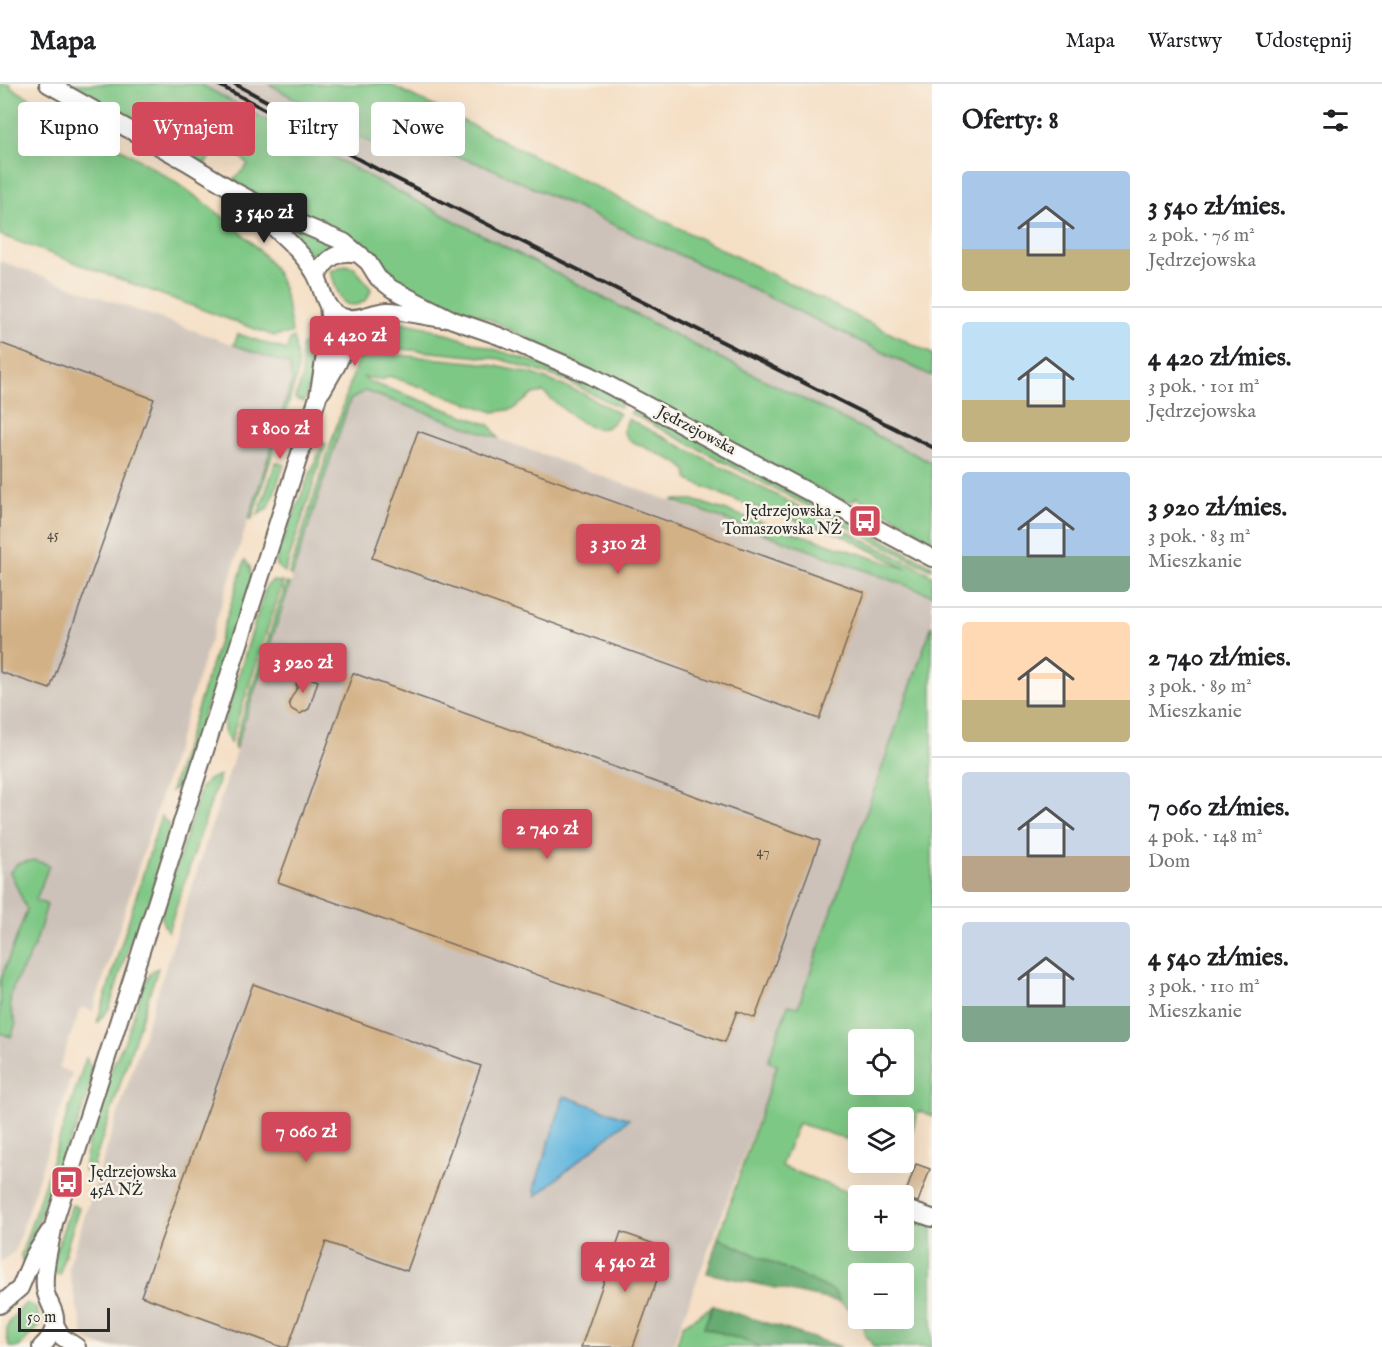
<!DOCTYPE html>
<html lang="pl">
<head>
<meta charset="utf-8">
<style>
	:root { --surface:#fff; --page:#f2f2f2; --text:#202124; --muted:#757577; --line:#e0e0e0; --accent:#d1495b }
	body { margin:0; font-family:"IM FELL English",serif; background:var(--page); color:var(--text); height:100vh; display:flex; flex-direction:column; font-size:22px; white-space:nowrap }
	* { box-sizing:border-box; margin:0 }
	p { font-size:20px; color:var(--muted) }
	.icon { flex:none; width:33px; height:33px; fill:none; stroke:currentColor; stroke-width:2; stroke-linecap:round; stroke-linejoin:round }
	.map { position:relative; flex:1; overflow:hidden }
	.sheet { display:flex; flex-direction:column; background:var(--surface); width:450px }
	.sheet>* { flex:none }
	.top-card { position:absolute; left:18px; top:18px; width:570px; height:54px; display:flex; gap:12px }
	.tools { position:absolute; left:848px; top:945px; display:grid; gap:12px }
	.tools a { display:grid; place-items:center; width:66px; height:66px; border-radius:6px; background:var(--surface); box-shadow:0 6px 24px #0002; font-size:30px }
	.scale { position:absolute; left:18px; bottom:15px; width:92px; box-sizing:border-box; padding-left:6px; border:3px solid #2b2b2b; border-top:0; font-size:16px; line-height:21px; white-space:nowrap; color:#2b2b2b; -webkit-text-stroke:4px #f7f3e8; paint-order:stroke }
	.price { position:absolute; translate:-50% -51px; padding:0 14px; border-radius:6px; background:var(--accent); color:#fff; font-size:20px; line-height:39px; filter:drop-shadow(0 2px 3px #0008) }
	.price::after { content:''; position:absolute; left:50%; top:36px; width:18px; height:14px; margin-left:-9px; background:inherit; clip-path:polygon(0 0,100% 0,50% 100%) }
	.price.current { background:#222; color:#fff }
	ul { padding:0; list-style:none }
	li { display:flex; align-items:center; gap:18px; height:150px; padding:0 30px }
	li+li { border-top:2px solid var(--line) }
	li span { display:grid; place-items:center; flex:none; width:168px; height:120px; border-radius:6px; color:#555 }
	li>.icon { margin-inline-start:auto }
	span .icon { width:72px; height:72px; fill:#fffc; stroke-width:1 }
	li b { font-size:26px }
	h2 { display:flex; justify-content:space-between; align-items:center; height:72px; padding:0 30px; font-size:26px }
	.chip { padding:0 21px; border-radius:6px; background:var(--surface); box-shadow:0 6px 24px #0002; font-size:21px; line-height:54px }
	.chip.current { background:var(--accent); color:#fff }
	header { display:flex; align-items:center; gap:36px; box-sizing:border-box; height:84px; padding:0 30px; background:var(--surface); border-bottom:2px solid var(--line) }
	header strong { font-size:28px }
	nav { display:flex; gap:33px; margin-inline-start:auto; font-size:21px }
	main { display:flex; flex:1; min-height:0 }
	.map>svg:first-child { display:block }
	.industrial { fill:#cdc2b9 }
	.green { fill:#7ec885; stroke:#547a58; stroke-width:1.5; fill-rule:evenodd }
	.forest { fill:#66ac72; stroke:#486c4e; stroke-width:1.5 }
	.water { fill:#62b6de; stroke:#467084; stroke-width:1.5 }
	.building { fill:#d3b186 }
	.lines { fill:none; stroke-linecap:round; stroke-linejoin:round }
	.minor-casing { stroke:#726a61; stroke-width:20 }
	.minor { stroke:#fff; stroke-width:16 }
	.rail { stroke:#2b2b2b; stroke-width:4 }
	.labels { text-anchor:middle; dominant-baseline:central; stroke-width:5; stroke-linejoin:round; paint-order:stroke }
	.number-label { font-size:14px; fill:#554c42 }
	.street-label { font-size:16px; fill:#2b2b2b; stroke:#f7f3e8 }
	.poi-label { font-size:16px; fill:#2b2b2b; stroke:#f7f3e8; text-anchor:end }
</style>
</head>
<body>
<header>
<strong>Mapa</strong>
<nav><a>Mapa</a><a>Warstwy</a><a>Udostępnij</a></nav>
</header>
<main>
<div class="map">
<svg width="932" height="1263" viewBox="0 0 932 1263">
	<rect width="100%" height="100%" fill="#f7f3e8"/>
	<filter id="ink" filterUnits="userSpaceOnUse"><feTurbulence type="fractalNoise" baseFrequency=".0167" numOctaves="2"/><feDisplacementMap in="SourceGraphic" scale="12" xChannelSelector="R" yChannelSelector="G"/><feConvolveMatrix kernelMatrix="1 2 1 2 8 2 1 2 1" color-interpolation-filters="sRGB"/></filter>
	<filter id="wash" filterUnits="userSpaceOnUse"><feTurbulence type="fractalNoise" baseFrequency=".008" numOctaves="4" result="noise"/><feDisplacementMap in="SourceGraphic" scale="24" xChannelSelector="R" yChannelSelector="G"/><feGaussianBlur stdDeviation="1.35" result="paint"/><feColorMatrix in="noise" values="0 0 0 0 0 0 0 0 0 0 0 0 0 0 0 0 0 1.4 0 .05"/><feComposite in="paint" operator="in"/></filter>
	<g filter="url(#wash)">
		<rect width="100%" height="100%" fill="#f5dfc5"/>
		<!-- industrial -->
		<path class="industrial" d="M200 0H269L367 57 385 63 426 71 456 72 486 82 725 192 932 292V379L716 272 372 94Z
			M0 177 290 281 292 297 93 927 81 923 59 984 72 989 15 1167 0 1178Z
			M365 307 932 511V541L798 923 788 921 768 976 778 981 672 1263H105L85 1256 68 1184 350 316Z"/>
		<!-- green -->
		<path class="green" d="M0 0H10V3C84 45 163 83 228 137 244 151 261 166 273 183 286 203 288 226 292 249L274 252 0 151Z
			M66 0H200L372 94 716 272 932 379V458L901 436 856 413 853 417H847L835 413 493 237 397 199 376 170 362 158 268 118 233 96 248 81 245 77 220 58 205 80Z
			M269 0H389L932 270V292L725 192 486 82 456 72 426 71 405 67 385 63 367 57Z
			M277 134 343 164 316 177Z
			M345 181 354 183 371 205C369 213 367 217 359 220 337 227 337 200 330 187Z
			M390 236 425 243 566 288 621 316V324L563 295 500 275 372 262 355 258C362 245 376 239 390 236Z
			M238 250 286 266 291 255 294 254 298 283 296 295 252 435H249L292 297 290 281 234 261Z
			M308 257 321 262 304 318 295 315 302 294 301 262Z
			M367 268 482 279 533 290 584 310 620 330C616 334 612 341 607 343 589 352 557 319 543 308L533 310 514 325 494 328 389 292 382 296 363 293 370 298 490 341 498 354 365 307 350 316 292 492 289 490 358 275Z
			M637 324 932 482V485L921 481 630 329Z
			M628 335 932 491V511L672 416H693L907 485 842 451 745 420 688 396 686 386 678 379 629 356 623 347Z
			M323 359 326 360 285 488C276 484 275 478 277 470Z
			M276 378 284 381 269 423 258 431Z
			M245 476 250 483 252 498 228 574 207 619 184 692 176 704 171 707Z
			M272 497 283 498 230 659 224 646V638L266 503Z
			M286 499 290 500 235 666 234 660Z
			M932 541V1032L918 1027 904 1074 903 1034H858V1059L798 1039 781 1082 858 1112V1156H903V1129L932 1140V1263H874L864 1249V1238L861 1235 903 1234V1190H858V1231L840 1218 834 1207 718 1154 777 981 768 977 788 921 798 923ZM858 956H903V1000H858Z
			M220 691 168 848 164 842 161 830 201 704 208 696Z
			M161 732 169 741 171 751 149 818 129 861 109 925 97 939Z
			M34 776 49 781 36 816 47 821C42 836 39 852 32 867 21 893 0 908 16 939L11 953 0 949V897L27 826 10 788 17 780Z
			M158 884 91 1089 84 1087 88 1059 109 990 127 952 143 902 152 887Z
			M86 974 91 983 90 1004 76 1045 58 1081 24 1178 22 1177 21 1171Z
			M72 1121 79 1123 63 1176 60 1191 51 1188 56 1166Z
			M26 1219 36 1224 41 1239 19 1263H10C0 1240 14 1233 26 1219Z
			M713 1222 704 1243 762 1263H676L683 1241Z"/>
		<!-- forest -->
		<path class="forest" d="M718 1154 834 1207 840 1218 707 1189Z
			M713 1222 841 1263H762L704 1243Z"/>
		<!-- water -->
		<path class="water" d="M564 1012 629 1035 536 1112 535 1102Z"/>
		<g id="blocks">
			<!-- building -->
			<path class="building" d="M0 259 154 315 50 605 0 588Z
				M418 347 864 508 819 635 372 474Z
				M353 589 820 757 755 934 737 927 725 958 278 798Z
				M299 590 318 597 309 625 300 630 291 625 289 618 298 602 296 601Z
				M253 900 481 982 407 1187 326 1158 288 1263H282L141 1212Z
				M916 1080 930 1085 918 1118 904 1114Z
				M621 1148 668 1165 633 1263H581Z"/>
		</g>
	</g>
	<g filter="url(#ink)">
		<use href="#blocks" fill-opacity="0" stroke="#726a61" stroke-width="1.5"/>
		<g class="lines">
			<!-- minor casing -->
			<g class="minor-casing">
				<path id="minor" d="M48 0 187 78 236 108 277 130 344 158 368 178 378 194 392 205 453 236 499 252 590 291 932 474
					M250 122C271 142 299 163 314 188 324 203 322 227 343 233 358 238 373 227 388 227 404 227 426 233 443 235
					M317 194C324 174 341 164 361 171
					M322 307 337 281 354 242 369 232
					M903 1124 932 1134
					M0 1221 20 1204 33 1173 49 1148
					M55 1240 62 1253 77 1263
					M41 1263C48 1257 53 1250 55 1240 57 1227 46 1217 45 1204 43 1183 51 1160 54 1139L318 313 330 241 328 221"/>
			</g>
			<!-- minor -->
			<use href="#minor" class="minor"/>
			<!-- rail -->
			<path class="rail" d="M217 0 377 85 932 363
				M235 0 339 56"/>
		</g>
	</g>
	<!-- icons -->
	<defs>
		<g id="bus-square" transform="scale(1.725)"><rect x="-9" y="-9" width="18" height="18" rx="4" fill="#d1495b" stroke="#f7f3e8"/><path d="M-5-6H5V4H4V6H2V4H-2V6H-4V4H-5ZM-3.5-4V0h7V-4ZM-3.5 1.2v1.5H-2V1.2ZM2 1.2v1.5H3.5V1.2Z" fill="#fff"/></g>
	</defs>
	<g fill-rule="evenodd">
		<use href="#bus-square" x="865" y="437"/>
		<use href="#bus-square" x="67" y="1098"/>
	</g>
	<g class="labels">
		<!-- number labels -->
		<g class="number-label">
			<text x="53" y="451">45</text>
			<text x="763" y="768">47</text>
		</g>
		<!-- street labels -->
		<g class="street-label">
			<text transform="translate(696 347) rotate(28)">Jędrzejowska</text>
		</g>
		<!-- poi labels -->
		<g class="poi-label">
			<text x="842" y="428">Jędrzejowska -<tspan x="842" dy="18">Tomaszowska NŻ</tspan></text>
			<text x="90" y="1089" text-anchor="start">Jędrzejowska<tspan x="90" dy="18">45A NŻ</tspan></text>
		</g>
	</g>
</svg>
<div class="tools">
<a><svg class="icon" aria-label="locate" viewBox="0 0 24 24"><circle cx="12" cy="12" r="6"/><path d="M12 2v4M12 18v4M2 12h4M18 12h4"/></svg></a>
<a><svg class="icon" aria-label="layers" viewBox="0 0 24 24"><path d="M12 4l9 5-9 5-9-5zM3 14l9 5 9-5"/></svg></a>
<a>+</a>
<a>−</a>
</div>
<div class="scale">50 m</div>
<b class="price current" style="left:264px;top:160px">3 540 zł</b>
<b class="price" style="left:355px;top:283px">4 420 zł</b>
<b class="price" style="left:280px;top:376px">1 800 zł</b>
<b class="price" style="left:618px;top:491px">3 310 zł</b>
<b class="price" style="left:303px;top:610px">3 920 zł</b>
<b class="price" style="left:547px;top:776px">2 740 zł</b>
<b class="price" style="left:306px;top:1079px">7 060 zł</b>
<b class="price" style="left:625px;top:1209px">4 540 zł</b>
<div class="top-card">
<a class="chip">Kupno</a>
<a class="chip current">Wynajem</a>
<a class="chip">Filtry</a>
<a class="chip">Nowe</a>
</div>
</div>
<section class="sheet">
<h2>Oferty: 8<svg class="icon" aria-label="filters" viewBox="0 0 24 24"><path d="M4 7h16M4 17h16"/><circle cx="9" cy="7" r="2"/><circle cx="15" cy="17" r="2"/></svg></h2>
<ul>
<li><span style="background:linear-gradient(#a9c7e8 65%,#c2b280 0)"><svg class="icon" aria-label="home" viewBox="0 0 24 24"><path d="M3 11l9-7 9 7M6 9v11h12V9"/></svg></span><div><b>3 540 zł/mies.</b><p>2 pok. · 76 m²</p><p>Jędrzejowska</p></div></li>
<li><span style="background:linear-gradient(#bfe0f5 65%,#c2b280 0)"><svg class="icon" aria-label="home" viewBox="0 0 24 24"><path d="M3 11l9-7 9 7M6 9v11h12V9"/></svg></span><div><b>4 420 zł/mies.</b><p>3 pok. · 101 m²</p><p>Jędrzejowska</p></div></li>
<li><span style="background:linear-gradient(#a9c7e8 70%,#7fa58c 0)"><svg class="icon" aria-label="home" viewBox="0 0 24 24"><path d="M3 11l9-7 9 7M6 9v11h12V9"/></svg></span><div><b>3 920 zł/mies.</b><p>3 pok. · 83 m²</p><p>Mieszkanie</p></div></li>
<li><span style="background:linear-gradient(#ffd9b3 65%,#c2b280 0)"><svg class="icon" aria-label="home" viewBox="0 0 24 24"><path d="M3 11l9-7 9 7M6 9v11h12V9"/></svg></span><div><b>2 740 zł/mies.</b><p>3 pok. · 89 m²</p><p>Mieszkanie</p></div></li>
<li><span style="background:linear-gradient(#c9d6e8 70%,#b9a48a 0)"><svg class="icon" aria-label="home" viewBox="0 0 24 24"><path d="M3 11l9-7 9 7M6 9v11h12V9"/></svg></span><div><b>7 060 zł/mies.</b><p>4 pok. · 148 m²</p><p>Dom</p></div></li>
<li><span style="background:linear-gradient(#c9d6e8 70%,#7fa58c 0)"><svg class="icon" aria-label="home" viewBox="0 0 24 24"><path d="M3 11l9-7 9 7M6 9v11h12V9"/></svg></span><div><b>4 540 zł/mies.</b><p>3 pok. · 110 m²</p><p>Mieszkanie</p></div></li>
</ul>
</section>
</main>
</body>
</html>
